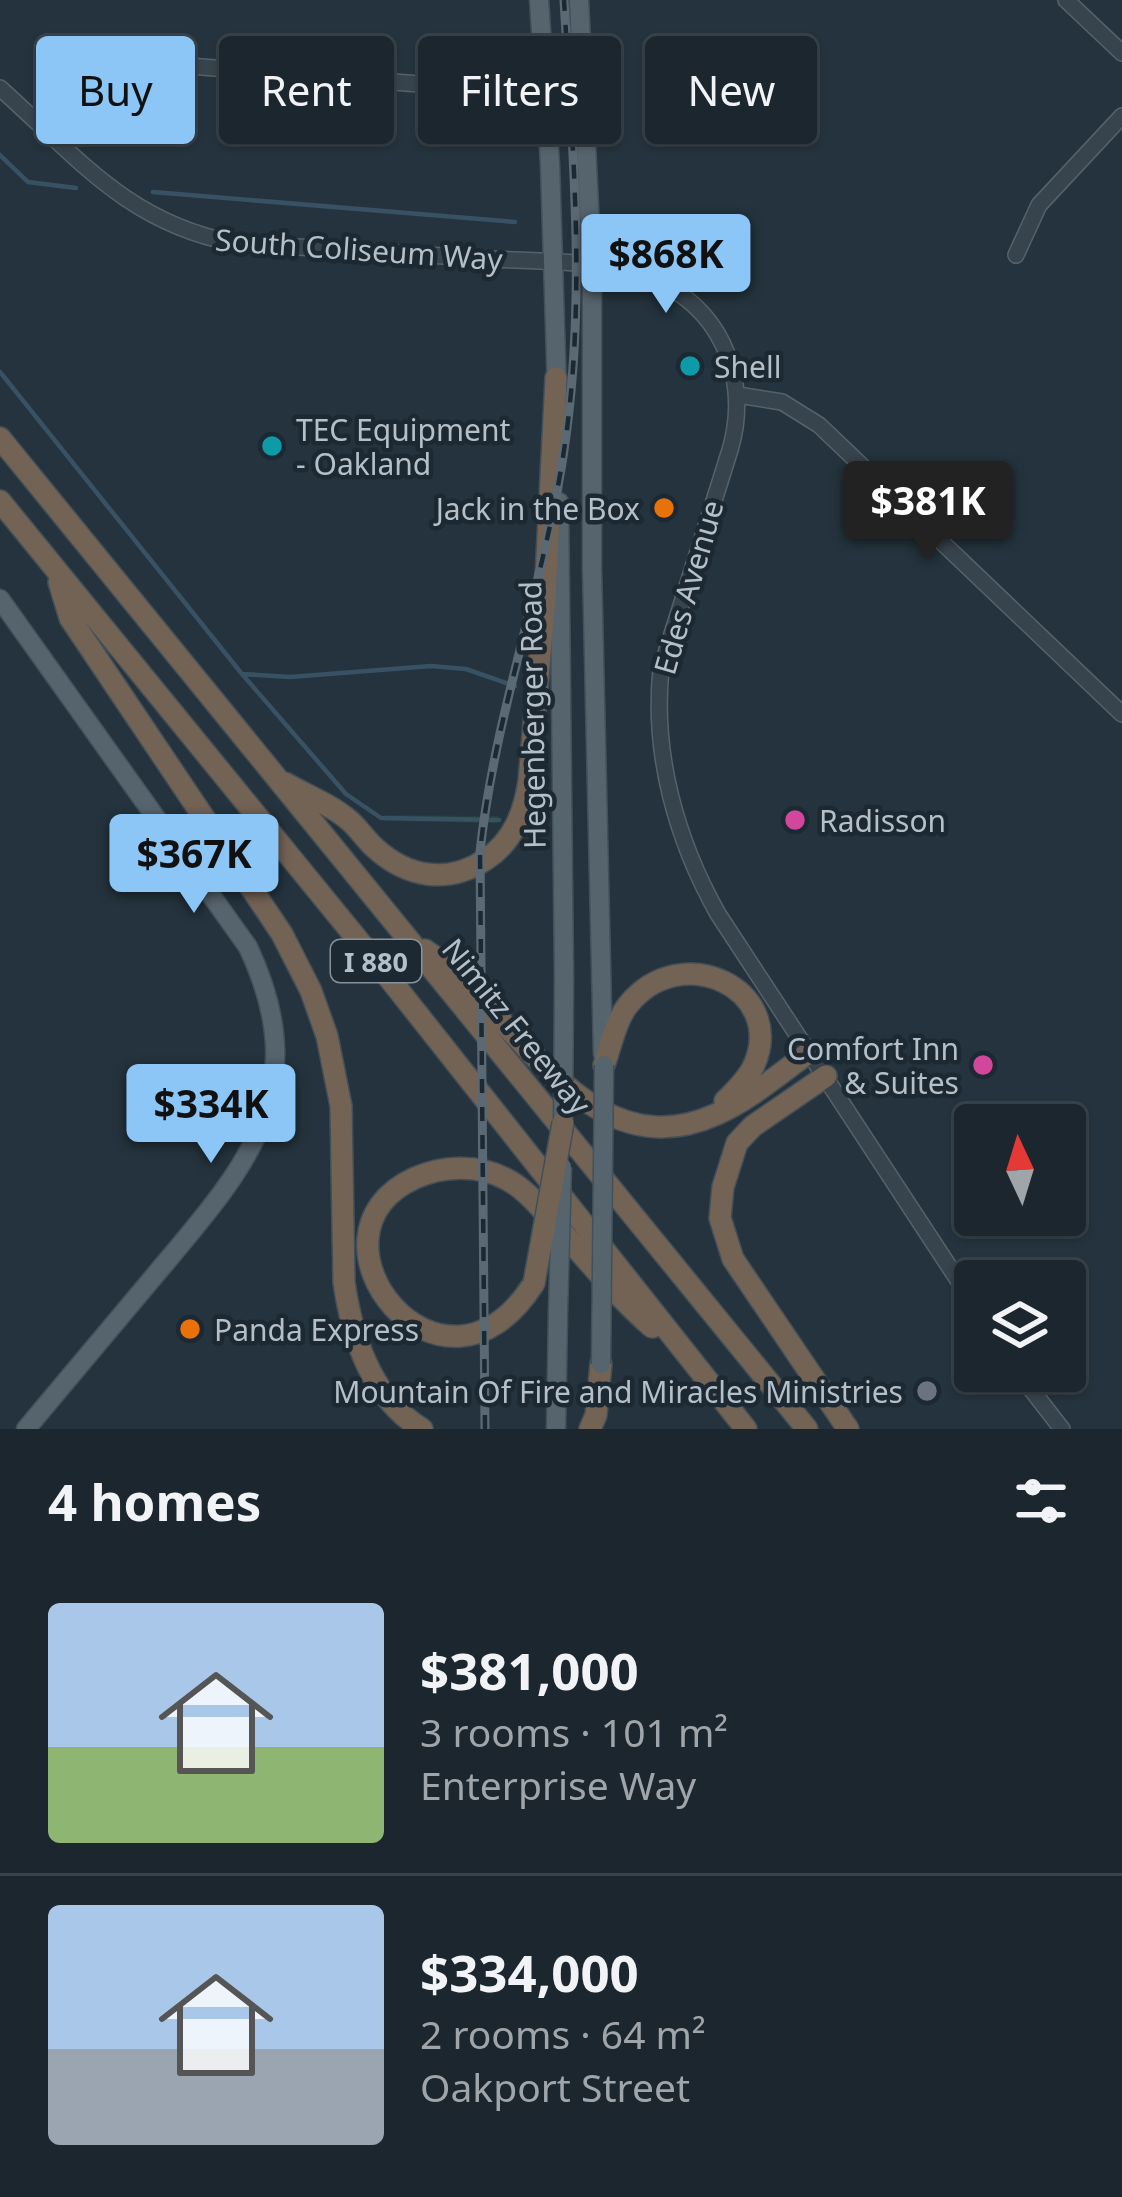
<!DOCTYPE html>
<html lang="en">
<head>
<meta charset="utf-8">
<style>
	:root { --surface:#1b262e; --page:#28323a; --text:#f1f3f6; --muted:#a0a5aa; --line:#39434a; --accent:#8bc6f6 }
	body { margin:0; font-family:"Noto Sans",sans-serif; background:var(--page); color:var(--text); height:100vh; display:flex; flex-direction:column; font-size:45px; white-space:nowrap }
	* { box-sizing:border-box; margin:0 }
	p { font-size:39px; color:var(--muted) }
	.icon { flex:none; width:66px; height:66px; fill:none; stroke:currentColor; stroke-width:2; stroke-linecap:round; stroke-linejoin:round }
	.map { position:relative; height:1429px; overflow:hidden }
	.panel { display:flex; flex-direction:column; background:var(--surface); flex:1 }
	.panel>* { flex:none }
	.top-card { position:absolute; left:36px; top:36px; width:1050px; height:108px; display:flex; gap:24px }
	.needle { width:78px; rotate:356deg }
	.controls { position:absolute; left:954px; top:1104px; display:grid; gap:24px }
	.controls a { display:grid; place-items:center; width:132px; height:132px; border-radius:12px; background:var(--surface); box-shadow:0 3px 9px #0004,0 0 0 3px var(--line); font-size:60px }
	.price { position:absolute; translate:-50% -102px; padding:0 27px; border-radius:12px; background:var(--accent); color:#111; font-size:39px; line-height:78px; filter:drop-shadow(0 3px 6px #0008) }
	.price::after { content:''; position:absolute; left:50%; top:72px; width:36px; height:27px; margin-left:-18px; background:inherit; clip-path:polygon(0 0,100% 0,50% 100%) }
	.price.selected { background:#222; color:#fff }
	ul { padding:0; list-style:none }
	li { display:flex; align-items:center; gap:36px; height:300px; padding:0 48px }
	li+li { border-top:3px solid var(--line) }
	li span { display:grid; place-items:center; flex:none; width:336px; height:240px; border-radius:12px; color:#555 }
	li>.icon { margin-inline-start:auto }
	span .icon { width:144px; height:144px; fill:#fffc; stroke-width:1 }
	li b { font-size:51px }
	h2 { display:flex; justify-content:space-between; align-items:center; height:144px; padding:0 48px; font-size:51px }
	.tag { padding:0 42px; border-radius:12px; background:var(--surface); box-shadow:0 3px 9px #0004,0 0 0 3px var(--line); font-size:42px; line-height:108px }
	.tag.selected { background:var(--accent); color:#111 }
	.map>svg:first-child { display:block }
	.green { fill:#27403e }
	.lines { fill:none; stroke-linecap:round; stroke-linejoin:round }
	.stream { stroke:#385264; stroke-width:4.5 }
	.minor-casing { stroke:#56626b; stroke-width:18 }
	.major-casing { stroke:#445059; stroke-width:21 }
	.highway-casing { stroke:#434f58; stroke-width:24 }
	.minor { stroke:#38444d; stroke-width:15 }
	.major { stroke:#56646d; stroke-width:18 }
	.highway { stroke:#736355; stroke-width:21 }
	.rail-casing { stroke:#5a6974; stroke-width:9 }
	.rail { stroke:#1d2932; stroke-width:4.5; stroke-dasharray:14; stroke-linecap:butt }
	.major-bridge-casing { stroke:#445059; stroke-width:21; stroke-linecap:butt }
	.highway-bridge-casing { stroke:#434f58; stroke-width:24; stroke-linecap:butt }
	.major-bridge { stroke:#56646d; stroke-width:18 }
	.highway-bridge { stroke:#736355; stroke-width:21 }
	.culture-dot { fill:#0f9aa8; stroke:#1d2932; stroke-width:4.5 }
	.food-dot { fill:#e8710a; stroke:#1d2932; stroke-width:4.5 }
	.hotel-dot { fill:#d1479c; stroke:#1d2932; stroke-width:4.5 }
	.worship-dot { fill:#6b7280; stroke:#1d2932; stroke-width:4.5 }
	.labels { text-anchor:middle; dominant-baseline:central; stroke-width:9; stroke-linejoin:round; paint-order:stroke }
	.shield { fill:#1d2932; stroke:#87929b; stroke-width:3 }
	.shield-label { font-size:27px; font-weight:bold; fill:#b4bfc8 }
	.street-label { font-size:30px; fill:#b4bfc8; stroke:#1d2932 }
	.poi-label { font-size:30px; fill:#b4bfc8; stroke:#1d2932; text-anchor:start }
</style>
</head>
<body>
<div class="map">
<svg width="1122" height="1429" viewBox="0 0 1122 1429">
	<rect width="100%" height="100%" fill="#24333d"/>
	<!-- green -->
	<path class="green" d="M384 815 499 816 497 823 384 821Z"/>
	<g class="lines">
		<!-- stream -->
		<path class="stream" d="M0 155 28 182 76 188
			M153 192 515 222
			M0 372 242 674 290 677 431 666 466 669 515 686
			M242 674 346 794 381 818 499 820"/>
		<!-- minor casing -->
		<g class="minor-casing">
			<path id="minor" d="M1066 0 1122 53
				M151 63 585 97
				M0 88C77 157 128 223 234 243 320 248 406 254 492 259 546 262 616 259 665 285 726 317 749 385 730 450L661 669C652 755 677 841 718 914L975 1306
				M1016 255 1039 205 1122 116
				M738 395 782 402 819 425 1122 714
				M1017 1371 1062 1429"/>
		</g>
		<!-- major casing -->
		<g class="major-casing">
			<path id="major" d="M539 0 550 164 557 391
				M579 0 592 267V568L603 1054
				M559 502 564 977
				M0 599 248 947C316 1092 246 1167 156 1274 113 1326 69 1377 26 1429
				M556 1429 558 1312"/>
		</g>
		<!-- highway casing -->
		<g class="highway-casing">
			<path id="highway" d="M0 438 807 1429
				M0 501 389 978 746 1429
				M59 582 70 618 282 934 311 991 327 1036 341 1106 344 1282C352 1338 371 1398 422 1429
				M285 783C306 795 332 805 350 821 359 829 366 840 375 848 408 878 448 884 485 860 513 842 524 813 529 781L545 597 556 378
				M425 950C517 1011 586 1174 717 1114 751 1099 780 1073 810 1052
				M604 1065C611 1046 616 1020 628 1005 682 938 787 990 754 1065 748 1079 735 1091 725 1101
				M826 1076 753 1126 737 1143 723 1187 720 1218 733 1259 848 1429
				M534 1283C442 1429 290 1235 415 1178 442 1166 477 1164 504 1178 528 1189 546 1215 564 1234 592 1266 620 1299 652 1327
				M590 1429 596 1415 601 1364"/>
		</g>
		<!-- minor -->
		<use href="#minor" class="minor"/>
		<!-- major -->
		<use href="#major" class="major"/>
		<!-- highway -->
		<use href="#highway" class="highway"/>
		<!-- rail casing -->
		<g class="rail-casing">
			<path id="rail" d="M485 1429 480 852C494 718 542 590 563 457 587 304 573 154 564 0"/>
		</g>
		<!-- rail -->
		<use href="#rail" class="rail"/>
		<!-- major-bridge casing -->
		<g class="major-bridge-casing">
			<path id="major-bridge" d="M563 1133 564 977
				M558 1312 562 1167
				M601 1364 604 1065"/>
		</g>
		<!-- highway-bridge casing -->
		<g class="highway-bridge-casing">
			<path id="highway-bridge" d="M534 1283 563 1123"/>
		</g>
		<!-- major-bridge -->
		<use href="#major-bridge" class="major-bridge"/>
		<!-- highway-bridge -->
		<use href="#highway-bridge" class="highway-bridge"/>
	</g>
	<!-- markers -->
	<g class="culture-dot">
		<circle cx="690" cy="366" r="12"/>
		<circle cx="272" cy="446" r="12"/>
	</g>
	<g class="food-dot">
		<circle cx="664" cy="508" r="12"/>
		<circle cx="190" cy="1329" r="12"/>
	</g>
	<g class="hotel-dot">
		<circle cx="795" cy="820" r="12"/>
		<circle cx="983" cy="1065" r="12"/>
	</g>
	<circle class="worship-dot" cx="927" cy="1391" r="12"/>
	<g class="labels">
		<!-- shield labels -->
		<rect class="shield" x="331" y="940" width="90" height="42" rx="9"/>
		<g class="shield-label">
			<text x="376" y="961">I 880</text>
		</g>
		<!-- street labels -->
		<g class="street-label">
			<text transform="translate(359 249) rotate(4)">South Coliseum Way</text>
			<text transform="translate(688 587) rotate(-74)">Edes Avenue</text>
			<text transform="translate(532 715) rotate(-91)">Hegenberger Road</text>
			<text transform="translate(517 1026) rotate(51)">Nimitz Freeway</text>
		</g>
		<!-- poi labels -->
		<g class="poi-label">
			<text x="714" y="366">Shell</text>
			<text x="296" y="429">TEC Equipment<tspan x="296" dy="34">- Oakland</tspan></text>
			<text x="640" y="508" text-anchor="end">Jack in the Box</text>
			<text x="819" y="820">Radisson</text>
			<text x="959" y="1048" text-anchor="end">Comfort Inn<tspan x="959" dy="34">&amp; Suites</tspan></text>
			<text x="214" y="1329">Panda Express</text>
			<text x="903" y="1391" text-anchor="end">Mountain Of Fire and Miracles Ministries</text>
		</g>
	</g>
</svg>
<div class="controls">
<a><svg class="needle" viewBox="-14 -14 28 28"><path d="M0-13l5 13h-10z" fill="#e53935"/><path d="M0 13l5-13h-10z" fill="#a0a5aa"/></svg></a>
<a><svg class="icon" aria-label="layers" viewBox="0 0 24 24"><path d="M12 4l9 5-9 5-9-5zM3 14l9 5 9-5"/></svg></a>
</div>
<b class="price" style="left:666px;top:316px">$868K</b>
<b class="price selected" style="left:928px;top:563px">$381K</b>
<b class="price" style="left:194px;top:916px">$367K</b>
<b class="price" style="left:211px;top:1166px">$334K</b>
<div class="top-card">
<a class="tag selected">Buy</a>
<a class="tag">Rent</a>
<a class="tag">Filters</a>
<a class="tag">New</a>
</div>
</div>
<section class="panel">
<h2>4 homes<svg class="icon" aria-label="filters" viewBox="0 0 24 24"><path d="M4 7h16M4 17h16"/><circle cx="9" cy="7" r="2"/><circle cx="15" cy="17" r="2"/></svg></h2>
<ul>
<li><span style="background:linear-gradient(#a9c7e8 60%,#8fb573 0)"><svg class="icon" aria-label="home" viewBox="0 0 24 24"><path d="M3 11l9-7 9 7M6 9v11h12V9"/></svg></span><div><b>$381,000</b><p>3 rooms · 101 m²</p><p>Enterprise Way</p></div></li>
<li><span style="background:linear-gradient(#a9c7e8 60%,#9aa5b1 0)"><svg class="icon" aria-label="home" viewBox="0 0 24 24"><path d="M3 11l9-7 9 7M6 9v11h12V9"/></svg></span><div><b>$334,000</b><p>2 rooms · 64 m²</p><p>Oakport Street</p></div></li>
</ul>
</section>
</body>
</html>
